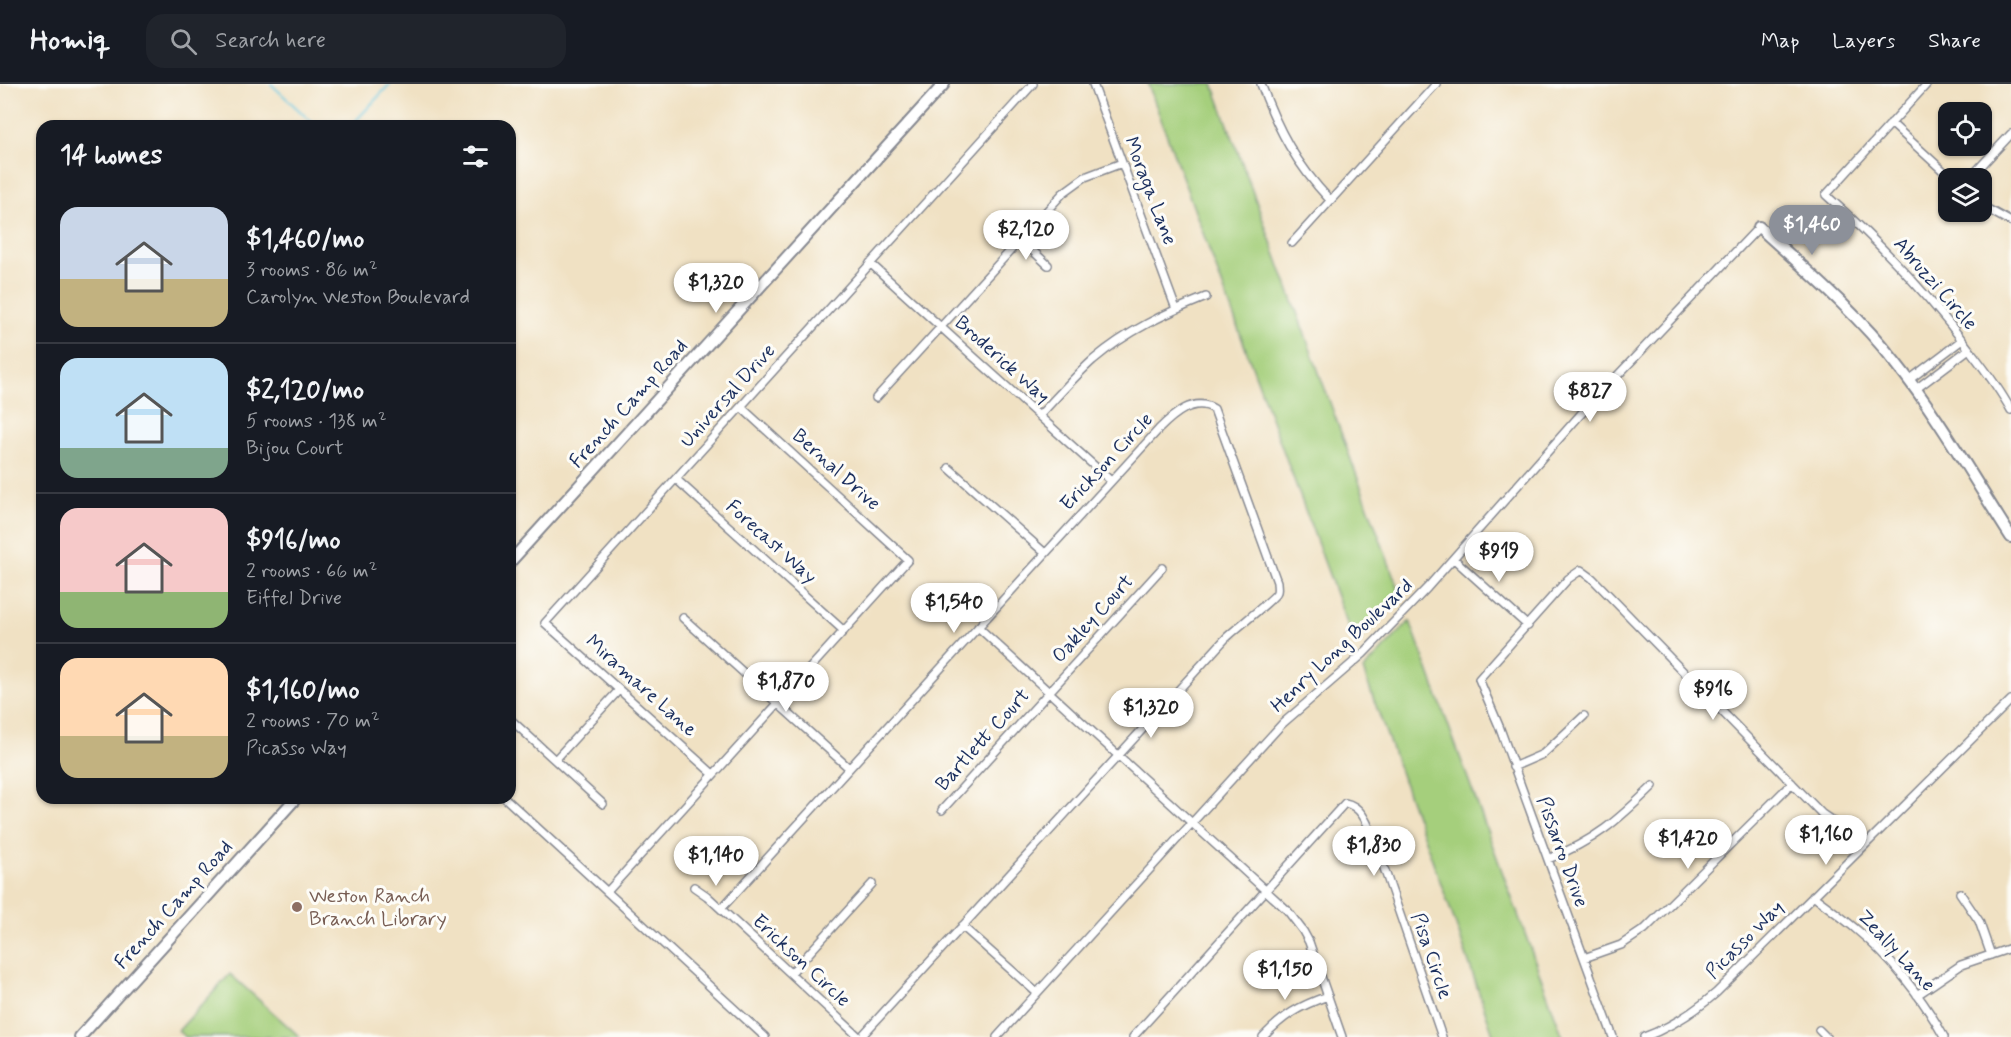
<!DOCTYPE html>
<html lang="en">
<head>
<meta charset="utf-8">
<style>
	:root { --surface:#171b24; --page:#20242c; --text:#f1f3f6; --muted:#9ea1a6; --line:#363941; --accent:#8c9099 }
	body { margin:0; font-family:Mynerve,sans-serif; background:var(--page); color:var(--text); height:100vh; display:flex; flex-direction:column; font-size:22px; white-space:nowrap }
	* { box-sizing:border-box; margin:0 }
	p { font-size:20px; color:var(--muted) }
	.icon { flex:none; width:33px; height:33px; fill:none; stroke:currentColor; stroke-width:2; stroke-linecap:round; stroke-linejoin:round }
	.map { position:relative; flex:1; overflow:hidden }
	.side { position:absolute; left:36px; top:36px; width:480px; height:684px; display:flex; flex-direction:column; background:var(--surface); border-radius:18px; box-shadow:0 2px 4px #0004 }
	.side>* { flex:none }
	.buttons { position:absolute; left:1938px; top:18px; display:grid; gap:12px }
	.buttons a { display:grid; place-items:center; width:54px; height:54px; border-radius:12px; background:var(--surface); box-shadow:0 2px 4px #0004; font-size:30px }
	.price { position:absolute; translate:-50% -51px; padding:0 14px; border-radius:21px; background:#fff; color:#222; font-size:20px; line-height:39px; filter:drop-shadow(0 2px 3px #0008) }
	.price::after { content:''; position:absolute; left:50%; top:36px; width:18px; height:14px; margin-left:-9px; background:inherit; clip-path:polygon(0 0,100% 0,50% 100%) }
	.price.current { background:var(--accent); color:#fff }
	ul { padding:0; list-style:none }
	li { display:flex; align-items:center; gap:18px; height:150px; padding:0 24px }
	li+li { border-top:2px solid var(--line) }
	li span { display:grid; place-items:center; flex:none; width:168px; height:120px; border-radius:18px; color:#555 }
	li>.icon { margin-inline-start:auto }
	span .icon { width:72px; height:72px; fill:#fffc; stroke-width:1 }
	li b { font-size:26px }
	h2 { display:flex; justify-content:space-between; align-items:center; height:72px; padding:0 24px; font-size:26px }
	header { display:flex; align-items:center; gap:36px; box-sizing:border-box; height:84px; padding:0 30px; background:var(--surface); border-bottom:2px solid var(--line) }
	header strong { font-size:28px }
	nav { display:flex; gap:33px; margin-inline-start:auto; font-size:21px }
	.search { width:420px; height:54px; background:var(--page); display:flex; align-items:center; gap:15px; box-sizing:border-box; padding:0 21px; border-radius:18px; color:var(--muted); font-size:22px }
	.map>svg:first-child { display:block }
	.green { fill:#a5cf7b; stroke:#607f6c; stroke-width:1.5 }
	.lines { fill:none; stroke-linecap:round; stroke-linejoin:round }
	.stream { stroke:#60c5de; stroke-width:2 }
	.street-casing { stroke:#868890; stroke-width:10 }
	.secondary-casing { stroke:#868890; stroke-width:14 }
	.street { stroke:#fff; stroke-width:7 }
	.secondary { stroke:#fff; stroke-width:10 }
	.education-dot { fill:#8d6e63; stroke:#fdfcf7; stroke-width:2 }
	.labels { text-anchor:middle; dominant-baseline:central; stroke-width:6; stroke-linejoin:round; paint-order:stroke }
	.street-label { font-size:20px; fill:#1b2f5e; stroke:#fdfcf7 }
	.education-label { font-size:20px; fill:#785e54; stroke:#fdfcf7; text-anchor:start }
</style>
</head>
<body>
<header>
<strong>Homiq</strong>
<div class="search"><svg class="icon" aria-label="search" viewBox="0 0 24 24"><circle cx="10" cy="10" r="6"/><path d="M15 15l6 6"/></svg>Search here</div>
<nav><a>Map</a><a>Layers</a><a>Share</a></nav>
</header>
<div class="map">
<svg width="2011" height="953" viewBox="0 0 2011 953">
	<rect width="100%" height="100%" fill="#fdfcf7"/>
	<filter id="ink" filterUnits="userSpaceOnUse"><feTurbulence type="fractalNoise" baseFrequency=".0167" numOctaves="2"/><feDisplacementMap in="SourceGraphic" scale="12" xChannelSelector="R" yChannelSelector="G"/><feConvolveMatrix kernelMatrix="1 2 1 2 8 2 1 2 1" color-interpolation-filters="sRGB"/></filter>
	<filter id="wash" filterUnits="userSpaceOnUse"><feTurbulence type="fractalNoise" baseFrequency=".008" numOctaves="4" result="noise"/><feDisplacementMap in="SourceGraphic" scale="24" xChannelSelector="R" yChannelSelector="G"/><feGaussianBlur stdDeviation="1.35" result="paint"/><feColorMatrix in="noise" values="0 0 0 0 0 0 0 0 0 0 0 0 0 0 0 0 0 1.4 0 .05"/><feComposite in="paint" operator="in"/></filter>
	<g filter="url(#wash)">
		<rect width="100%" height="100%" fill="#f0e1c3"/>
		<!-- green -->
		<path class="green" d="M1148 0H1213L1401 512 1355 561Z
			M1410 537 1563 953H1494L1456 841 1363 586Z
			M230 890 300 953H185L178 947Z"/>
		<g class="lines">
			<!-- stream -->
			<path class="stream" d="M271 0 316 42
				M351 42 390 0"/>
		</g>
	</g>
	<g filter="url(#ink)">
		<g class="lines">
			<!-- street casing -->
			<g class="street-casing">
				<path id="street" d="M1093 0 1176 225
					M1261 0C1278 46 1296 80 1330 116
					M1927 0 1826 111C1880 159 1929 211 1972 269 1986 287 2000 306 2011 326
					M1891 39 1951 94
					M1970 94 2011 50
					M1982 122 2011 138
					M1020 155 1048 181
					M1292 159 1436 0
					M870 179 1111 397
					M1909 296 1962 256
					M1916 305 1969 265
					M876 314 1063 109 1085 93 1122 79
					M1039 332C1057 313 1074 293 1093 276 1127 247 1166 229 1206 213
					M949 384 1045 469
					M676 395 844 547
					M1454 475 1528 542
					M683 534 849 684
					M978 543 1287 826 1303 847 1309 858 1342 953
					M510 635 603 720
					M555 676 619 606
					M1513 683 1543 670 1584 632
					M713 690 545 539 1033 0
					M505 714 765 953
					M942 726 1162 484
					M1548 775C1595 757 1618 736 1653 702
					M694 803 707 812 859 953
					M607 808 908 476 741 323
					M1960 809 1979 837 1991 871
					M1813 812C1828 823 1843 834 1857 846 1891 874 1923 914 1944 953
					M721 825 1159 345C1173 331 1194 312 1214 325L1277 498C1277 501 1278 505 1277 508 1276 513 1234 546 1226 554L861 953
					M962 842 1037 909
					M1584 874 1621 861 1645 845 1792 699
					M791 889 872 800
					M1917 911 1961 881 2011 864
					M1819 946 1826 953
					M997 953 1282 640 1363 570 1427 504 1580 331 1759 143
					M1133 953 1345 719C1362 722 1368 741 1374 755L1442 953
					M1263 953C1284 931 1299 922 1328 912
					M1613 953 1499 642 1479 595 1568 495 1581 486 1592 494 1822 730 1866 760
					M1644 953C1672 943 1694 928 1716 909L2011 616"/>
			</g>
			<!-- secondary casing -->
			<g class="secondary-casing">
				<path id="secondary" d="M1759 143C1806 186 1856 228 1895 278 1939 333 1973 394 2011 453
					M510 478 944 0
					M80 953 296 714"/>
			</g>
			<!-- street -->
			<use href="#street" class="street"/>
			<!-- secondary -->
			<use href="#secondary" class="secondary"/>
		</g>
	</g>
	<!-- markers -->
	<circle class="education-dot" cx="297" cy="823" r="6"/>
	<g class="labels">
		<!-- street labels -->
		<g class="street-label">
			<text transform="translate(1150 107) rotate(69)">Moraga Lane</text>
			<text transform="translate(1935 200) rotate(49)">Abruzzi Circle</text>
			<text transform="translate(1002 276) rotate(42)">Broderick Way</text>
			<text transform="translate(728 312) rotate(-48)">Universal Drive</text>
			<text transform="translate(629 320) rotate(-48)">French Camp Road</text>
			<text transform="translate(1107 378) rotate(-47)">Erickson Circle</text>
			<text transform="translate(836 386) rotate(42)">Bernal Drive</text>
			<text transform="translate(771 458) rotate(42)">Forecast Way</text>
			<text transform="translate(1093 535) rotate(-48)">Oakley Court</text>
			<text transform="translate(1342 562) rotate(-43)">Henry Long Boulevard</text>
			<text transform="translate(641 602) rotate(42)">Miramare Lane</text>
			<text transform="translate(983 656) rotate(-48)">Bartlett Court</text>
			<text transform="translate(1562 768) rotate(70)">Pissarro Drive</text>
			<text transform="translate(174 821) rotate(-48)">French Camp Road</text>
			<text transform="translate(1745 856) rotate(-45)">Picasso Way</text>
			<text transform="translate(1896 867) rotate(47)">Zeally Lane</text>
			<text transform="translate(1431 872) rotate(71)">Pisa Circle</text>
			<text transform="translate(801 877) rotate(43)">Erickson Circle</text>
		</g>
		<!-- education labels -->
		<g class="education-label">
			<text x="309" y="812">Weston Ranch<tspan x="309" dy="23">Branch Library</tspan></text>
		</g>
	</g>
</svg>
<div class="buttons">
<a><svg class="icon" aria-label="locate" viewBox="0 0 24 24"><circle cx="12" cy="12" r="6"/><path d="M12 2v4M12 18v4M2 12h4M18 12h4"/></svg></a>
<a><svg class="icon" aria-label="layers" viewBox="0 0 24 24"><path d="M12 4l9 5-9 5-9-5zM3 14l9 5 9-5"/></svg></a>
</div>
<b class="price current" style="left:1812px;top:172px">$1,460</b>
<b class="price" style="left:1026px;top:177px">$2,120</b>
<b class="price" style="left:716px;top:230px">$1,320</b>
<b class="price" style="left:1590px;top:339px">$827</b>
<b class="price" style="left:1499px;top:499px">$919</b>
<b class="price" style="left:954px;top:550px">$1,540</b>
<b class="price" style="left:786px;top:629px">$1,870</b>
<b class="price" style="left:1713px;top:637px">$916</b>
<b class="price" style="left:1151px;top:655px">$1,320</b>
<b class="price" style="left:1826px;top:782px">$1,160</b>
<b class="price" style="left:1688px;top:786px">$1,420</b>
<b class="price" style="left:1374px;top:793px">$1,830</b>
<b class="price" style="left:716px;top:803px">$1,140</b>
<b class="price" style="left:1285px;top:917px">$1,150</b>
<section class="side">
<h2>14 homes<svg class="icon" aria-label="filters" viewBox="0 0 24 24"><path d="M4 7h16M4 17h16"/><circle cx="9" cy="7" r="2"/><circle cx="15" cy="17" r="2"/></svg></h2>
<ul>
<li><span style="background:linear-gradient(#c9d6e8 60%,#c2b280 0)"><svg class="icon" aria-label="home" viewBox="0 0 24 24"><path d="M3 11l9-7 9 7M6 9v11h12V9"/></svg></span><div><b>$1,460/mo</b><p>3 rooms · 86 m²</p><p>Carolyn Weston Boulevard</p></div></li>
<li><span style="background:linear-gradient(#bfe0f5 75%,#7fa58c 0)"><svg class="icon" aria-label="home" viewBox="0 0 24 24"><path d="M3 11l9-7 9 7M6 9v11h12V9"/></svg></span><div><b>$2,120/mo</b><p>5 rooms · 138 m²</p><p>Bijou Court</p></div></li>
<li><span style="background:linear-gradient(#f6c9c9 70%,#8fb573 0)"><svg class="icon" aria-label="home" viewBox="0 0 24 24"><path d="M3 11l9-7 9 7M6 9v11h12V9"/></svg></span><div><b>$916/mo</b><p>2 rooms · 66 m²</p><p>Eiffel Drive</p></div></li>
<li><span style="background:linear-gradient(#ffd9b3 65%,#c2b280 0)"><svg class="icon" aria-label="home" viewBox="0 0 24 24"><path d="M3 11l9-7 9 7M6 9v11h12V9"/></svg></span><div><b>$1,160/mo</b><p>2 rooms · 70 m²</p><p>Picasso Way</p></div></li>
</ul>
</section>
</div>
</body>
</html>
